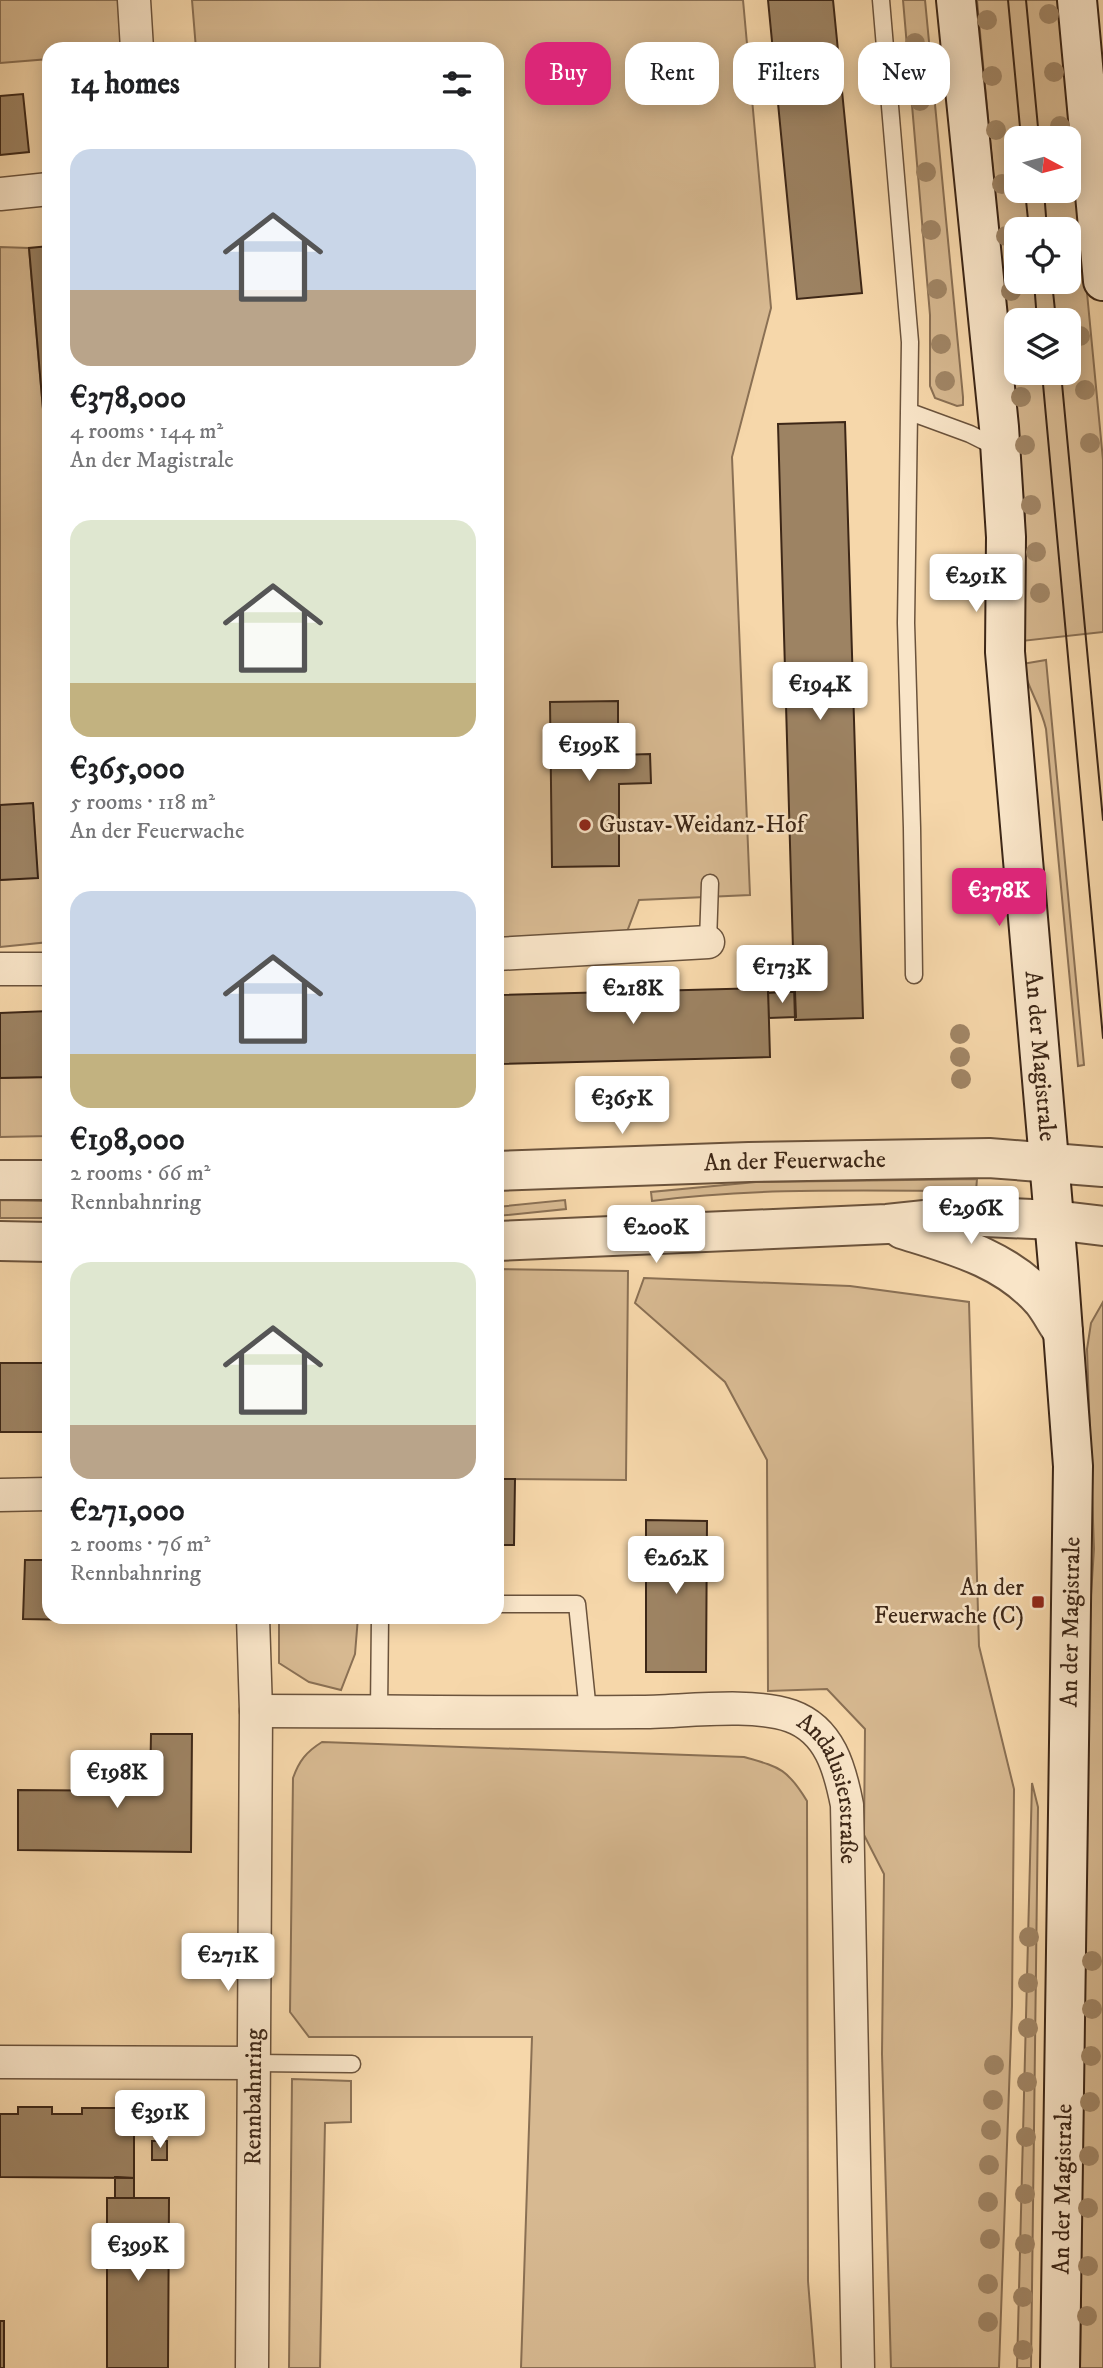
<!DOCTYPE html>
<html lang="en">
<head>
<meta charset="utf-8">
<style>
	:root { --surface:#fff; --page:#f2f2f2; --text:#202124; --muted:#757577; --accent:#db2777 }
	body { margin:0; font-family:"IM FELL DW Pica",serif; background:var(--page); color:var(--text); height:100vh; display:flex; flex-direction:column; font-size:26px; white-space:nowrap }
	* { box-sizing:border-box; margin:0 }
	p { font-size:23px; color:var(--muted) }
	.icon { flex:none; width:38px; height:38px; fill:none; stroke:currentColor; stroke-width:2; stroke-linecap:round; stroke-linejoin:round }
	.map { position:relative; flex:1; overflow:hidden }
	.sheet { position:absolute; left:42px; top:42px; width:462px; height:1582px; display:flex; flex-direction:column; background:var(--surface); border-radius:21px; box-shadow:0 4px 18px #0003 }
	.sheet>* { flex:none }
	.guide { position:absolute; left:525px; top:42px; width:472px; height:63px; display:flex; gap:14px }
	.needle { width:46px; rotate:97deg }
	.buttons { position:absolute; left:1004px; top:126px; display:grid; gap:14px }
	.buttons a { display:grid; place-items:center; width:77px; height:77px; border-radius:14px; background:var(--surface); box-shadow:0 4px 18px #0003; font-size:35px }
	.price { position:absolute; translate:-50% -60px; padding:0 16px; border-radius:7px; background:#fff; color:#222; font-size:23px; line-height:46px; filter:drop-shadow(0 2px 4px #0008) }
	.price::after { content:''; position:absolute; left:50%; top:42px; width:21px; height:16px; margin-left:-10px; background:inherit; clip-path:polygon(0 0,100% 0,50% 100%) }
	.price.on { background:var(--accent); color:#fff }
	ul { padding:0; list-style:none }
	li { display:grid; align-content:center; gap:14px; height:371px; padding:0 28px }
	li span { display:grid; place-items:center; height:217px; border-radius:21px; color:#555 }
	li>.icon { margin-inline-start:auto }
	span .icon { width:126px; height:126px; fill:#fffc; stroke-width:1 }
	li b { font-size:30px }
	h2 { display:flex; justify-content:space-between; align-items:center; height:84px; padding:0 28px; font-size:30px }
	.chip { padding:0 24px; border-radius:21px; background:var(--surface); box-shadow:0 4px 18px #0003; font-size:24px; line-height:63px }
	.chip.on { background:var(--accent); color:#fff }
	.map>svg:first-child { display:block }
	.green { fill:#d7b991; stroke:#8a7054; stroke-width:2; fill-rule:evenodd }
	.building { fill:#9d8363; stroke:#3d2717; stroke-width:2 }
	.lines { fill:none; stroke-linecap:round; stroke-linejoin:round }
	.service-casing { stroke:#6b533c; stroke-width:19 }
	.minor-casing { stroke:#6b533c; stroke-width:35 }
	.tertiary-casing { stroke:#6b533c; stroke-width:42 }
	.secondary-casing { stroke:#3d2717; stroke-width:42 }
	.service { stroke:#f9e5c8; stroke-width:16 }
	.minor { stroke:#f9e5c8; stroke-width:32 }
	.tertiary { stroke:#f9e5c8; stroke-width:38 }
	.secondary { stroke:#f9e5c8; stroke-width:38 }
	.tram { stroke:#3d2717; stroke-width:2 }
	.tree { fill:#a18666 }
	.poi-dot { fill:#8f2418; stroke:#f9e5c8; stroke-width:2.5 }
	.labels { text-anchor:middle; dominant-baseline:central; stroke-width:5; stroke-linejoin:round; paint-order:stroke }
	.poi-label { font-size:24px; fill:#3d2717; stroke:#f9e5c8; text-anchor:start }
	.street-label { font-size:24px; fill:#3d2717; stroke:#f9e5c8 }
</style>
</head>
<body>
<div class="map">
<svg width="1103" height="2368" viewBox="0 0 1103 2368">
	<rect width="100%" height="100%" fill="#f6d7aa"/>
	<filter id="stains"><feTurbulence type="fractalNoise" baseFrequency=".00286" numOctaves="4"/><feColorMatrix values="0 0 0 0 .2 0 0 0 0 .09 0 0 0 0 .02 0 0 0 .5 -.17"/></filter>
	<radialGradient id="worn" r=".72"><stop offset=".6" stop-color="#630" stop-opacity="0"/><stop offset="1" stop-color="#630" stop-opacity=".3"/></radialGradient>
	<!-- green -->
	<path class="green" d="M0 0H134L137 49H49V59L0 63Z
		M192 0H743L771 308 732 457 750 895 639 900 625 937 497 943V49H196Z
		M903 0H925L963 397V405L957 406 935 398 930 386V315Z
		M977 0H1059L1103 460V632L1022 641 1025 516ZM1017 138H1069V191H1017ZM1017 229H1069V282H1017ZM1017 320H1069V373H1017Z
		M0 247 29 248 49 478V942L0 947V880L37 877 33 804 0 805Z
		M1046 660 1084 1065 1078 1066 1046 729C1041 706 1027 687 1022 664Z
		M49 1077V1136L0 1137V1078Z
		M977 1179 976 1191C868 1191 759 1187 652 1201L651 1192 756 1182Z
		M0 1200 49 1201V1218H0Z
		M565 1200 566 1209 497 1216V1207Z
		M497 1269 628 1271 626 1480 497 1479Z
		M644 1278 850 1286 969 1302 979 1646 1014 1789 1012 2006 999 2368H891L882 2054 884 1874 864 1835 865 1729 827 1689 768 1691 767 1460 725 1382 635 1303Z
		M1103 1302V2368H1080L1088 1641 1094 1549 1087 1349 1091 1323Z
		M279 1617H358L355 1654 341 1690 309 1682 279 1663Z
		M322 1742 744 1757C779 1767 787 1768 807 1801L808 2281 815 2368H521L532 2037H309L290 2012 293 1778C299 1761 306 1752 322 1742Z
		M1032 1783 1038 1807 1031 2368H1017Z
		M292 2079 351 2081V2122L325 2123 320 2368H289Z"/>
	<!-- building -->
	<path class="building" d="M768 0H833L862 293 797 299Z
		M23 94 29 152 0 155V96Z
		M49 246V478L29 248Z
		M845 422 863 1018 795 1020 778 424Z
		M618 701V755L650 754 651 783 619 784V866L552 867 550 702Z
		M33 803 38 878 0 880V805Z
		M768 988 770 1057 497 1064V995Z
		M781 992H795L796 1017 769 1018 768 993Z
		M49 1011V1077L0 1078V1013Z
		M0 1363H49V1432H0Z
		M497 1479H515L514 1545H497Z
		M646 1520 707 1521 706 1672H646Z
		M25 1560H49V1617H193V1622L23 1619Z
		M151 1734H192L191 1852 18 1850V1790L150 1791Z
		M18 2107H52V2114H82V2108H116L117 2114H134V2178L0 2177V2114H18Z
		M152 2141H167V2160H152Z
		M115 2177 134 2178V2198H115Z
		M107 2198H169L168 2368H107Z
		M0 2321H4V2368H0Z"/>
	<g class="lines">
		<!-- service casing -->
		<g class="service-casing">
			<path id="service" d="M881 0 910 342 906 623 912 828 914 975
				M910 412 970 434 998 448
				M708 942 710 883
				M497 1604H577L588 1712
				M379 1711 380 1617
				M254 2063 352 2064"/>
		</g>
		<!-- minor casing -->
		<g class="minor-casing">
			<g id="minor">
				<path d="M134 0 137 49"/>
				<path d="M0 194 49 189"/>
				<path d="M497 954 708 942"/>
				<path d="M0 969H49"/>
				<path d="M0 1495 49 1494"/>
				<path id="s1" d="M256 1711C383 1711 511 1713 638 1712 682 1712 751 1702 791 1716 830 1730 840 1769 847 1805L858 2368"/>
				<path d="M0 2062 254 2063"/>
				<path id="s2" d="M252 2368 256 1711 253 1617"/>
			</g>
		</g>
		<!-- tertiary casing -->
		<g class="tertiary-casing">
			<g id="tertiary">
				<path id="s3" d="M497 1171 749 1162 989 1158 1103 1167"/>
				<path d="M0 1180H49"/>
				<path d="M902 1229C953 1245 1005 1258 1042 1300 1050 1310 1056 1322 1063 1332"/>
				<path d="M0 1241 49 1242"/>
				<path d="M497 1241 887 1224 963 1216 1054 1220 1103 1226"/>
			</g>
		</g>
		<!-- secondary casing -->
		<g class="secondary-casing">
			<g id="secondary">
				<path id="s4" d="M956 0 999 427 1006 537 1005 652 1058 1265 1073 1466 1060 2368"/>
				<path d="M1077 0 1103 281"/>
			</g>
		</g>
		<!-- service -->
		<use href="#service" class="service"/>
		<!-- minor -->
		<use href="#minor" class="minor"/>
		<!-- tertiary -->
		<use href="#tertiary" class="tertiary"/>
		<!-- secondary -->
		<use href="#secondary" class="secondary"/>
		<!-- tram -->
		<path class="tram" d="M1008 0 1021 138
			M1026 0 1039 138
			M1025 191 1029 229
			M1044 191 1047 229
			M1034 282 1037 320
			M1052 282 1056 320
			M1042 373 1103 1038
			M1061 373 1103 820"/>
	</g>
	<!-- trees -->
	<g class="tree">
		<circle cx="1049" cy="14" r="10"/>
		<circle cx="987" cy="20" r="10"/>
		<circle cx="915" cy="43" r="10"/>
		<circle cx="1054" cy="72" r="10"/>
		<circle cx="992" cy="76" r="10"/>
		<circle cx="920" cy="101" r="10"/>
		<circle cx="1060" cy="126" r="10"/>
		<circle cx="996" cy="130" r="10"/>
		<circle cx="926" cy="172" r="10"/>
		<circle cx="1002" cy="184" r="10"/>
		<circle cx="931" cy="230" r="10"/>
		<circle cx="1006" cy="236" r="10"/>
		<circle cx="937" cy="289" r="10"/>
		<circle cx="1011" cy="291" r="10"/>
		<circle cx="1080" cy="336" r="10"/>
		<circle cx="941" cy="344" r="10"/>
		<circle cx="945" cy="381" r="10"/>
		<circle cx="1085" cy="390" r="10"/>
		<circle cx="1021" cy="397" r="10"/>
		<circle cx="1090" cy="443" r="10"/>
		<circle cx="1025" cy="445" r="10"/>
		<circle cx="1031" cy="505" r="10"/>
		<circle cx="1036" cy="552" r="10"/>
		<circle cx="1040" cy="593" r="10"/>
		<circle cx="960" cy="1034" r="10"/>
		<circle cx="960" cy="1057" r="10"/>
		<circle cx="961" cy="1079" r="10"/>
		<circle cx="1029" cy="1937" r="10"/>
		<circle cx="1092" cy="1961" r="10"/>
		<circle cx="1028" cy="1983" r="10"/>
		<circle cx="1092" cy="2009" r="10"/>
		<circle cx="1028" cy="2028" r="10"/>
		<circle cx="1091" cy="2056" r="10"/>
		<circle cx="994" cy="2065" r="10"/>
		<circle cx="1027" cy="2082" r="10"/>
		<circle cx="993" cy="2100" r="10"/>
		<circle cx="1090" cy="2102" r="10"/>
		<circle cx="991" cy="2130" r="10"/>
		<circle cx="1026" cy="2137" r="10"/>
		<circle cx="1089" cy="2156" r="10"/>
		<circle cx="989" cy="2165" r="10"/>
		<circle cx="1025" cy="2194" r="10"/>
		<circle cx="988" cy="2202" r="10"/>
		<circle cx="1088" cy="2208" r="10"/>
		<circle cx="990" cy="2239" r="10"/>
		<circle cx="1025" cy="2244" r="10"/>
		<circle cx="1088" cy="2266" r="10"/>
		<circle cx="988" cy="2284" r="10"/>
		<circle cx="1023" cy="2297" r="10"/>
		<circle cx="1087" cy="2316" r="10"/>
		<circle cx="988" cy="2322" r="10"/>
		<circle cx="1023" cy="2350" r="10"/>
	</g>
	<!-- markers -->
	<g class="poi-dot">
		<circle cx="585" cy="825" r="7"/>
		<rect x="1031" y="1595" width="14" height="14" rx="3.5"/>
	</g>
	<g class="labels">
		<!-- poi labels -->
		<g class="poi-label">
			<text x="599" y="825">Gustav-Weidanz-Hof</text>
			<text x="1024" y="1588" text-anchor="end">An der<tspan x="1024" dy="28">Feuerwache (C)</tspan></text>
		</g>
		<!-- street labels -->
		<g class="street-label">
			<text stroke="none"><textPath href="#s4" startOffset="1060">An der Magistrale</textPath></text>
			<text stroke="none"><textPath href="#s3" startOffset="298">An der Feuerwache</textPath></text>
			<text transform="translate(1071 1622) rotate(-89)">An der Magistrale</text>
			<text stroke="none"><textPath href="#s1" startOffset="625">Andalusierstraße</textPath></text>
			<text stroke="none"><textPath href="#s2" startOffset="271">Rennbahnring</textPath></text>
			<text transform="translate(1063 2189) rotate(-89)">An der Magistrale</text>
		</g>
	</g>
	<rect width="100%" height="100%" filter="url(#stains)"/>
	<rect width="100%" height="100%" fill="url(#worn)"/>
</svg>
<div class="buttons">
<a><svg class="needle" viewBox="-14 -14 28 28"><path d="M0-13l5 13h-10z" fill="#e53935"/><path d="M0 13l5-13h-10z" fill="#757577"/></svg></a>
<a><svg class="icon" aria-label="locate" viewBox="0 0 24 24"><circle cx="12" cy="12" r="6"/><path d="M12 2v4M12 18v4M2 12h4M18 12h4"/></svg></a>
<a><svg class="icon" aria-label="layers" viewBox="0 0 24 24"><path d="M12 4l9 5-9 5-9-5zM3 14l9 5 9-5"/></svg></a>
</div>
<b class="price" style="left:976px;top:614px">€291K</b>
<b class="price" style="left:820px;top:722px">€194K</b>
<b class="price" style="left:589px;top:783px">€199K</b>
<b class="price on" style="left:999px;top:928px">€378K</b>
<b class="price" style="left:782px;top:1005px">€173K</b>
<b class="price" style="left:633px;top:1026px">€218K</b>
<b class="price" style="left:622px;top:1136px">€365K</b>
<b class="price" style="left:971px;top:1246px">€296K</b>
<b class="price" style="left:656px;top:1265px">€200K</b>
<b class="price" style="left:676px;top:1596px">€262K</b>
<b class="price" style="left:117px;top:1810px">€198K</b>
<b class="price" style="left:228px;top:1993px">€271K</b>
<b class="price" style="left:160px;top:2150px">€391K</b>
<b class="price" style="left:138px;top:2283px">€399K</b>
<div class="guide">
<a class="chip on">Buy</a>
<a class="chip">Rent</a>
<a class="chip">Filters</a>
<a class="chip">New</a>
</div>
<section class="sheet">
<h2>14 homes<svg class="icon" aria-label="filters" viewBox="0 0 24 24"><path d="M4 7h16M4 17h16"/><circle cx="9" cy="7" r="2"/><circle cx="15" cy="17" r="2"/></svg></h2>
<ul>
<li><span style="background:linear-gradient(#c9d6e8 65%,#b9a48a 0)"><svg class="icon" aria-label="home" viewBox="0 0 24 24"><path d="M3 11l9-7 9 7M6 9v11h12V9"/></svg></span><div><b>€378,000</b><p>4 rooms · 144 m²</p><p>An der Magistrale</p></div></li>
<li><span style="background:linear-gradient(#dfe7d0 75%,#c2b280 0)"><svg class="icon" aria-label="home" viewBox="0 0 24 24"><path d="M3 11l9-7 9 7M6 9v11h12V9"/></svg></span><div><b>€365,000</b><p>5 rooms · 118 m²</p><p>An der Feuerwache</p></div></li>
<li><span style="background:linear-gradient(#c9d6e8 75%,#c2b280 0)"><svg class="icon" aria-label="home" viewBox="0 0 24 24"><path d="M3 11l9-7 9 7M6 9v11h12V9"/></svg></span><div><b>€198,000</b><p>2 rooms · 66 m²</p><p>Rennbahnring</p></div></li>
<li><span style="background:linear-gradient(#dfe7d0 75%,#b9a48a 0)"><svg class="icon" aria-label="home" viewBox="0 0 24 24"><path d="M3 11l9-7 9 7M6 9v11h12V9"/></svg></span><div><b>€271,000</b><p>2 rooms · 76 m²</p><p>Rennbahnring</p></div></li>
</ul>
</section>
</div>
</body>
</html>
